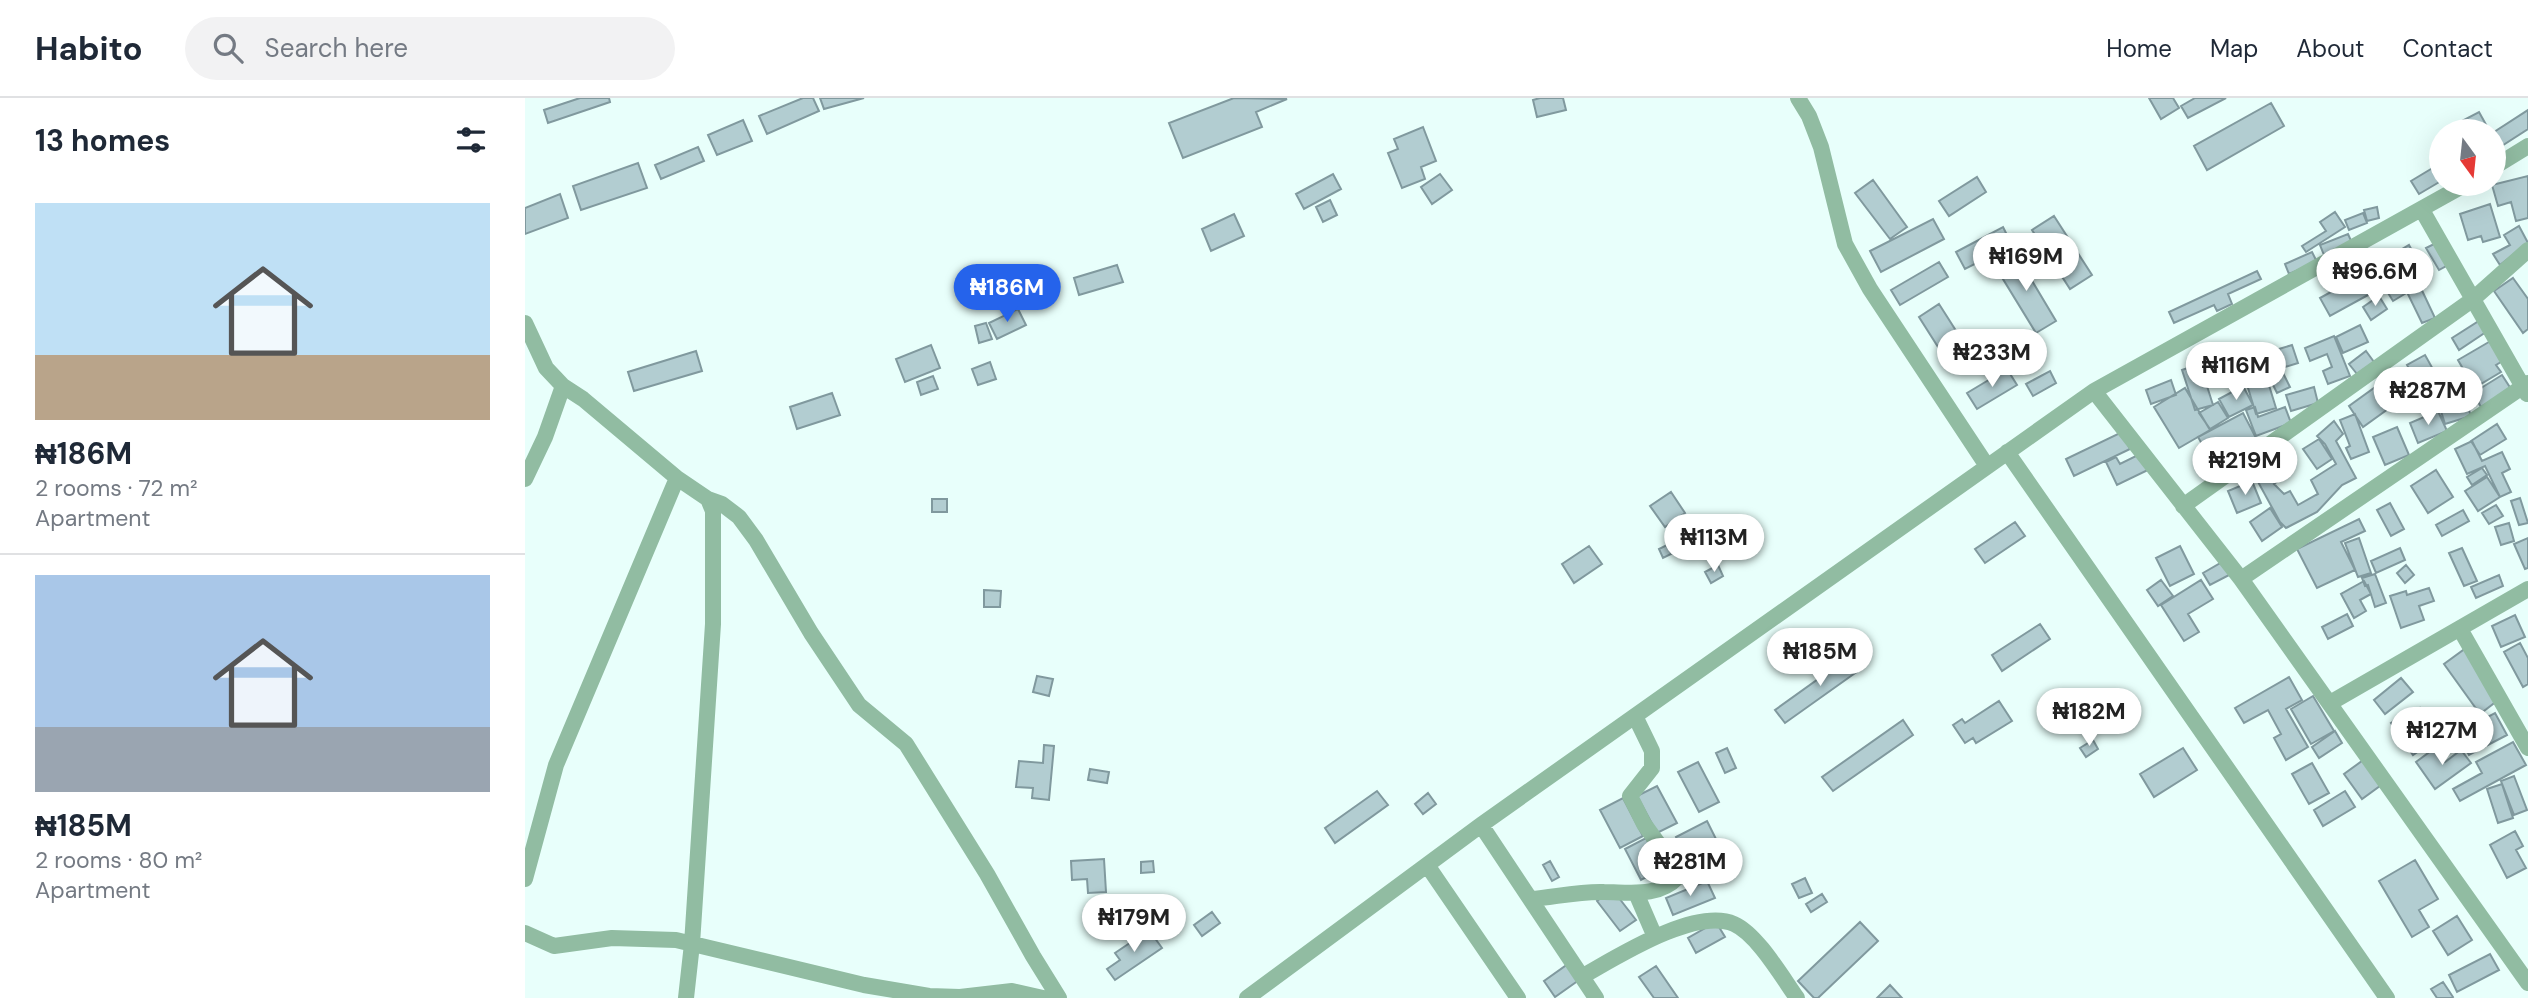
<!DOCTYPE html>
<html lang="en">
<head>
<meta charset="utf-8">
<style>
	:root { --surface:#fff; --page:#f2f2f3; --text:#1f2937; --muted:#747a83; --line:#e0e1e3; --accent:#2563eb }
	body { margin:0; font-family:"DM Sans",sans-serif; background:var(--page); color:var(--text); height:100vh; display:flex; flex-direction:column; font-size:26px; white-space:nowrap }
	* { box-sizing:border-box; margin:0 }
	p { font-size:23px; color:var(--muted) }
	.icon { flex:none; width:38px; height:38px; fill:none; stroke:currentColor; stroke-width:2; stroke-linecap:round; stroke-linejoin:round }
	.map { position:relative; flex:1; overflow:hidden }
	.sheet { display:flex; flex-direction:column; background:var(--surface); width:525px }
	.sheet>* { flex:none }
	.needle { width:46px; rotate:165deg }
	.buttons { position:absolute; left:1904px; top:21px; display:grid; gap:14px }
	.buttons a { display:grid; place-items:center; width:77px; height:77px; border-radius:50%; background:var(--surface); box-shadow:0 7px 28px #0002; font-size:35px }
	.price { position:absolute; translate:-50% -60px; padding:0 16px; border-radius:24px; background:#fff; color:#222; font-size:23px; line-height:46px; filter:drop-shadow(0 2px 4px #0008) }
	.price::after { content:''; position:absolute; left:50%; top:42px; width:21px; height:16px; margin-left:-10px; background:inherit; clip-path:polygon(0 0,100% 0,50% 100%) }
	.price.on { background:var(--accent); color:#fff }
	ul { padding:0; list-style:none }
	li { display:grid; align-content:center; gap:14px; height:371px; padding:0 35px }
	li+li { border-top:2px solid var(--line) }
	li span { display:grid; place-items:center; height:217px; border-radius:0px; color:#555 }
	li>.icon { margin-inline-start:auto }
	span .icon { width:126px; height:126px; fill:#fffc; stroke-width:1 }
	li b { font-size:30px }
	h2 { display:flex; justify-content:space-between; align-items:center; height:84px; padding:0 35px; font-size:30px }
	header { display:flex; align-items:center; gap:42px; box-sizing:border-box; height:98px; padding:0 35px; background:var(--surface); border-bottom:2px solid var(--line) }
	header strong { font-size:33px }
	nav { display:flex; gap:38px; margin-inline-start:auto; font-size:24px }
	.search { width:490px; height:63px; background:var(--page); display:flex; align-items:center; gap:18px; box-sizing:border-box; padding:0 24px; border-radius:38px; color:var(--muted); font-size:26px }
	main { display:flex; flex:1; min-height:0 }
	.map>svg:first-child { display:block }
	.building { fill:#b2cdd1; stroke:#80999e; stroke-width:2 }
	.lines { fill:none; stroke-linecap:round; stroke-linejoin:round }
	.minor { stroke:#91bca2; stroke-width:16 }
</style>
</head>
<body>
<header>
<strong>Habito</strong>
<div class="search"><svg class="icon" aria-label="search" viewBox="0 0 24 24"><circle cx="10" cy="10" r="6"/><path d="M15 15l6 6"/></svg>Search here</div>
<nav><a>Home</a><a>Map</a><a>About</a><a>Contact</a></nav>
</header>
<main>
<section class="sheet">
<h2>13 homes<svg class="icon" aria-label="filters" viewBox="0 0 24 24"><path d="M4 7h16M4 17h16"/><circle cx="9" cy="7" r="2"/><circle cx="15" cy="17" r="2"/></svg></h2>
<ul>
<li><span style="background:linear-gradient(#bfe0f5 70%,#b9a48a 0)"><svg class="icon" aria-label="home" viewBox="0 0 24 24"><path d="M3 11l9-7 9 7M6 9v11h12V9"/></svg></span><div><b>₦186M</b><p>2 rooms · 72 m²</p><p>Apartment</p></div></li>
<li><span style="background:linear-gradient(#a9c7e8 70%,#9aa5b1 0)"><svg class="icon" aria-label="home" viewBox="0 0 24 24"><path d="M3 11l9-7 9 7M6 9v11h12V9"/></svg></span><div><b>₦185M</b><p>2 rooms · 80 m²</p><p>Apartment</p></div></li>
</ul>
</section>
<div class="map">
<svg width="2003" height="900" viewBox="0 0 2003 900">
	<rect width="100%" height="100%" fill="#e8fffb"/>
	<!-- building -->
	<path class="building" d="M55 0H84L85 4 23 25 19 12Z
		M278 0H288L294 13 242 36 234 18Z
		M295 0H339L299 11Z
		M709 0 762 1 731 14 737 29 658 60 644 25Z
		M1015 0H1038L1041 12 1012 19 1008 2Z
		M1624 0H1648L1654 10 1636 21Z
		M1670 0H1701L1663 20 1656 8Z
		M1746 5 1759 28 1682 72 1669 48Z
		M2003 12V31L1969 53V34Z
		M1954 14 1964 32 1918 33Z
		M218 22 227 43 192 57 183 37Z
		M898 29 911 63 896 69 900 81 877 90 863 55 873 51 869 41Z
		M173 49 179 63 136 81 130 67Z
		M113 65 122 90 56 112 48 88Z
		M1916 65V83L1894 96 1886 83Z
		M808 76 816 91 779 111 771 96Z
		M915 76 927 92 907 106 896 89Z
		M2003 78V120L1991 123 1986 104 1973 108 1967 87Z
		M1452 79 1461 94 1424 118 1414 103Z
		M1348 82 1382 129 1365 141 1330 95Z
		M35 96 43 120 0 136V110Z
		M805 102 812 117 798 124 791 109Z
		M1965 106 1975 139 1958 144 1956 138 1943 142 1935 116Z
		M1852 109 1854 120 1842 123 1839 112Z
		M1810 114 1820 129 1781 154 1777 148 1801 133 1795 124Z
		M1838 115 1842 125 1824 132 1820 122Z
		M709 116 719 138 686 153 677 131Z
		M1529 118 1567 177 1545 191 1507 132Z
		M1408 121 1419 141 1356 174 1345 153Z
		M1994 128 2003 145 1975 167 1968 156 1985 147 1979 137Z
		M1478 129 1487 147 1440 171 1431 154Z
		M1823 136 1827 145 1799 157 1795 147Z
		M1911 145 1923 167 1914 172 1901 150Z
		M1884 147 1895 167 1886 173 1892 182 1880 189 1883 194 1868 203 1847 169Z
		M1787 154 1792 164 1764 176 1760 166Z
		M1491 156 1531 223 1511 235 1470 168Z
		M1414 164 1423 179 1375 207 1366 192Z
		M592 167 598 184 554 197 549 180Z
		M1732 173 1736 181 1703 196 1707 206 1692 213 1689 207 1649 225 1644 214Z
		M1844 173 1854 191 1805 218 1795 200Z
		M1988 180 2003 201V231L1998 235 1969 193Z
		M1893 184 1910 220 1897 225 1880 190Z
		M1854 198 1862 211 1846 222 1838 209Z
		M1414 206 1435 239 1415 252 1394 219Z
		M493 211 501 227 472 241 464 225Z
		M1957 221 1964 232 1934 252 1927 240Z
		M461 225 467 241 454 245 450 228Z
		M1835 227 1843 244 1818 255 1811 239Z
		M1809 238 1825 278 1803 286 1798 273 1807 269 1802 256 1785 263 1780 250Z
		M1969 241 1981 261 1971 267 1976 274 1949 290 1933 262Z
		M406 247 415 270 380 284 371 261Z
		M1767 247 1773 265 1760 269 1754 251Z
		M171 253 177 273 109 293 103 274Z
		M1841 253 1849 264 1832 276 1824 266Z
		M1900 257 1909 273 1891 283 1882 267Z
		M1750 259 1765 289 1752 295 1737 265Z
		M465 264 471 281 453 287 447 271Z
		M1675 266 1688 307 1670 312 1657 272Z
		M1482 271 1492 287 1452 311 1442 295Z
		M1739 271 1751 310 1731 316 1719 277Z
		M1883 272 1889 287 1859 299 1853 285Z
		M1525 273 1531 285 1508 298 1501 286Z
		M1909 273 1915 281 1924 274 1938 292 1915 309 1896 284Z
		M1977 277 1986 291 1956 309 1948 295Z
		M408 278 413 291 396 297 392 284Z
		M1646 282 1651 297 1626 306 1621 292Z
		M1718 288 1728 307 1704 319 1694 301Z
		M1789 289 1793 305 1766 313 1761 297Z
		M1660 290 1685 332 1654 350 1629 309Z
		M1849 290 1863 311 1838 329 1824 308Z
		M307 295 315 317 272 331 265 309Z
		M1940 301 1946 318 1920 326 1915 310Z
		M1693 304 1703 320 1685 331 1674 315Z
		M1730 309 1733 319 1760 309 1766 325 1731 338 1721 312Z
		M1913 313 1922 333 1893 345 1885 325Z
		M1718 315 1731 340 1687 364 1673 339Z
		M1830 316 1844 354 1826 361 1821 350 1825 348 1815 322Z
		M1809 323 1818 336 1811 343 1831 380 1817 387 1792 414 1761 430 1755 424 1732 382 1755 361 1763 375 1749 386 1759 396 1765 393 1773 407 1791 397 1793 396 1786 382 1811 366 1800 346 1792 338Z
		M1972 326 1981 341 1955 357 1946 343Z
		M1872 329 1884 357 1860 367 1848 339Z
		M1597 334 1605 351 1549 378 1541 361Z
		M1794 341 1807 361 1792 371 1778 351Z
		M1947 343 1957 363 1977 354 1985 371 1977 375 1986 394 1975 399 1960 368 1942 376 1930 351Z
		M1619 354 1627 370 1592 387 1581 364 1591 359 1595 366Z
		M1957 370 1962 377 1947 387 1942 379Z
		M1911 372 1928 399 1903 415 1886 388Z
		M1962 379 1975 399 1953 413 1940 393Z
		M1727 383 1736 405 1712 415 1703 393Z
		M1146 394 1160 415 1140 429 1125 408Z
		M1995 400 2003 425 1994 427 1986 403Z
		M407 401H422V414H407Z
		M1865 405 1879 431 1866 438 1852 412Z
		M1971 407 1978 418 1964 426 1957 415Z
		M1745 410 1757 429 1737 443 1725 424Z
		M1938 412 1944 423 1917 438 1911 427Z
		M1834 421 1840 433 1816 444 1830 472 1792 490 1772 451Z
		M1490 424 1500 438 1460 465 1450 451Z
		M1984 425 1989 443 1976 447 1970 429Z
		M1834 440 1846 475 1833 479 1820 445Z
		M2003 440V470L2000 471 1989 446Z
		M1146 445 1150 454 1138 460 1134 451Z
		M1064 448 1077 466 1049 485 1037 466Z
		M1655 448 1669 476 1645 488 1631 460Z
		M1875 450 1880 462 1851 475 1846 463Z
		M1937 450 1952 483 1939 488 1924 455Z
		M1699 463 1706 476 1685 487 1678 475Z
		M1193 467 1198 478 1186 485 1180 474Z
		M1881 467 1889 477 1880 485 1872 475Z
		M1850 476 1861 505 1850 509 1843 487 1840 488 1837 480Z
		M1974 477 1978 488 1951 500 1946 489Z
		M1636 482 1648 498 1633 508 1622 492Z
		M1676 482 1688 501 1663 516 1674 534 1659 543 1636 507Z
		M1839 483 1846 496 1835 502 1841 513 1829 520 1816 496Z
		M1904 490 1909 503 1894 508 1899 522 1876 530 1865 498 1881 493 1882 497Z
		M459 492 476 493 475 509H459Z
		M1822 516 1828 528 1803 541 1797 529Z
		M1990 517 2000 539 1976 549 1967 528Z
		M1515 526 1525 541 1477 573 1467 557Z
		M1995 545 2003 560V586L1998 589 1979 554Z
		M1941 550 1977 599 1955 616 1919 566Z
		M1331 554 1340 568 1260 625 1250 612Z
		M512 578 528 581 524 598 508 594Z
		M1764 579 1777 602 1761 611 1783 649 1761 662 1749 640 1756 636 1743 612 1719 625 1710 610Z
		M1876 580 1888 594 1860 616 1849 602Z
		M1788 598 1809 633 1786 646 1766 611Z
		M1474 603 1487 623 1451 645 1448 640 1440 645 1428 627 1437 621 1440 625Z
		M1895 610 1915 638 1888 657 1866 625 1879 616 1882 619Z
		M1970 615 1982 637 1944 657 1932 635Z
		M1378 622 1388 637 1308 693 1297 679Z
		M1810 633 1817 645 1794 660 1787 649Z
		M1568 642 1573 651 1561 659 1555 650Z
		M1988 644 2001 667 1935 703 1928 691 1957 675 1951 664Z
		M519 647 529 648 524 702 507 700 508 690 491 689 494 663 518 665Z
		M1202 650 1211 670 1200 675 1191 655Z
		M1658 650 1672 672 1629 699 1615 676Z
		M1910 650 1920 664 1936 652 1946 665 1910 691 1891 664Z
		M1841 660 1859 685 1837 701 1819 676Z
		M1173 664 1194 704 1174 714 1153 674Z
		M1787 665 1804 695 1784 706 1767 676Z
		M565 671 584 674 582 685 563 682Z
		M1989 678 2002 712 1989 717 1976 683Z
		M1977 686 1988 720 1973 725 1962 691Z
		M1132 688 1152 725 1132 735 1112 698Z
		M852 693 863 707 810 745 800 730Z
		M1820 693 1830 709 1798 728 1789 712Z
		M903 695 911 706 898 716 890 706Z
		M1098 700 1118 738 1095 750 1075 712Z
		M1182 723 1191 741 1160 757 1151 739Z
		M1990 733 1998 748 1991 752 2001 770 1982 780 1965 747Z
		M1121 740 1137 771 1116 782 1100 751Z
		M1211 751 1215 757 1196 767 1193 761Z
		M579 761 581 794 563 795 562 781 547 782 546 763Z
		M1890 762 1913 801 1894 812 1904 829 1887 839 1854 783Z
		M628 763 629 774 616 775V764Z
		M1025 763 1034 779 1027 783 1018 767Z
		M1280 780 1287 795 1274 800 1267 786Z
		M1182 783 1190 800 1148 817 1141 800Z
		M1087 791 1111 822 1095 833 1072 803Z
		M1297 796 1302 804 1286 814 1281 806Z
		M687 814 695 825 677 838 669 827Z
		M1932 818 1947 842 1923 857 1908 833Z
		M1191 824 1200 839 1171 855 1163 840Z
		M1335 824 1353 843 1293 900H1289L1273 883Z
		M624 832 637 850 590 882 582 871 595 862 590 855Z
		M1965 856 1974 872 1932 894 1924 877Z
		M1043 866 1054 882 1030 899 1019 883Z
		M1131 868 1153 900H1129L1114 879Z
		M1918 884 1928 899 1927 900H1912L1906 891Z
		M1365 887 1377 900H1352Z"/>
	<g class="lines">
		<!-- minor -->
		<path class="minor" d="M1273 0 1284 18 1296 49 1320 146 1345 191 1462 368
			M1969 69 2003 48
			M1897 112 2002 296
			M0 225 21 270 38 288 58 301 152 380 183 401 197 406 214 419 231 442 286 535 334 607 381 646 462 776 508 858 534 900
			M1569 293 1716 481 2003 885
			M1482 354 1862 900
			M0 381 20 339 38 288
			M1658 408 1947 202 2003 152
			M1716 481 2003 285
			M1935 531 2003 650
			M1805 605 2003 491
			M956 727 1071 900
			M902 767 993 900
			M0 781 31 667 152 380
			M1111 795 1130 839
			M1006 801C1030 799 1055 793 1079 794 1104 794 1133 800 1153 779L1148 766 1119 726 1105 698 1127 670V653L1110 618
			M0 835 29 848 87 840 151 842 339 887 404 898 435 899 487 893 518 900
			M1058 878C1092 859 1170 809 1209 826 1232 836 1257 879 1272 900
			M161 900 167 846 188 526V413L183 401
			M722 900 956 727 1569 293 1941 86"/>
	</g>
</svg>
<div class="buttons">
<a><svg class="needle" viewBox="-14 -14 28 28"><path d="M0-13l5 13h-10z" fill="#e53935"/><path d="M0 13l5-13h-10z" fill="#747a83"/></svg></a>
</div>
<b class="price" style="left:1501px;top:195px">₦169M</b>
<b class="price" style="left:1850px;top:210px">₦96.6M</b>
<b class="price on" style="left:482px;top:226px">₦186M</b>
<b class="price" style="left:1467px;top:291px">₦233M</b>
<b class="price" style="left:1711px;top:304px">₦116M</b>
<b class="price" style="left:1903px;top:329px">₦287M</b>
<b class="price" style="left:1720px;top:399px">₦219M</b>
<b class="price" style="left:1189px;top:476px">₦113M</b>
<b class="price" style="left:1295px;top:590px">₦185M</b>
<b class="price" style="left:1564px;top:650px">₦182M</b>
<b class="price" style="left:1917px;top:669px">₦127M</b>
<b class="price" style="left:1165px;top:800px">₦281M</b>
<b class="price" style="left:609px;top:856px">₦179M</b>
</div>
</main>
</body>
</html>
